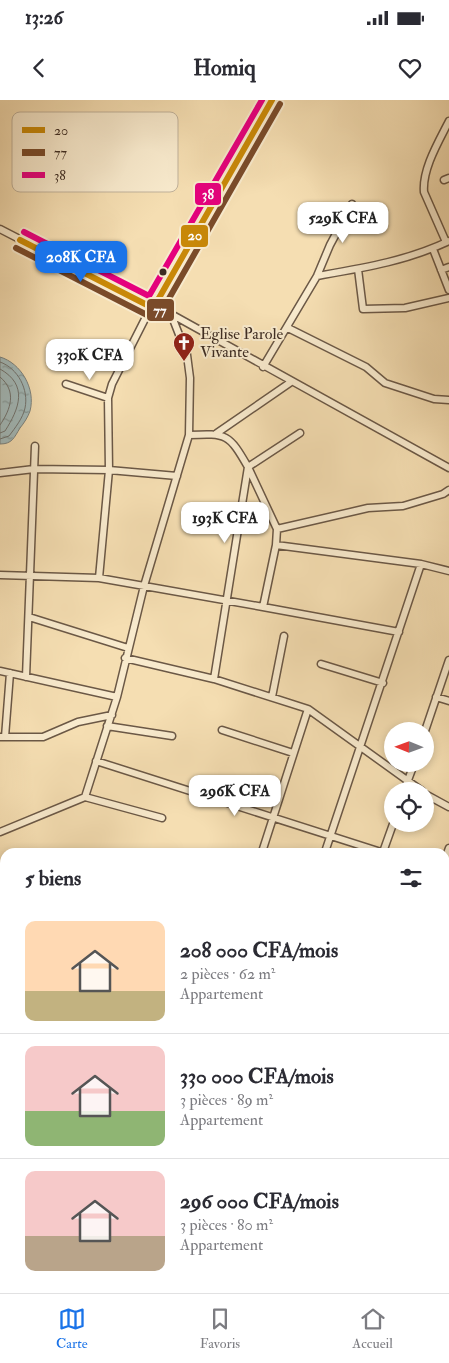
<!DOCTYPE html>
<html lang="fr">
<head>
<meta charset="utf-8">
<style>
	:root { --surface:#fff; --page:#f7f7f7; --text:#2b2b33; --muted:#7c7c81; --line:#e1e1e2; --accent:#1a73e8 }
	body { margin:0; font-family:"IM FELL Double Pica",serif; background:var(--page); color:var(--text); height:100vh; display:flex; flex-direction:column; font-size:19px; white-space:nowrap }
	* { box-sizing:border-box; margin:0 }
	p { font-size:16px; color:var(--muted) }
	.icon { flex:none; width:28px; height:28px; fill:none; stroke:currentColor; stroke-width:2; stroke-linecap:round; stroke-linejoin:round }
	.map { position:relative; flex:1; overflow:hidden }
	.side { position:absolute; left:0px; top:748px; width:450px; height:446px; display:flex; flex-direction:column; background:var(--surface); border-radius:15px 15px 0 0; box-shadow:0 2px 8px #0003 }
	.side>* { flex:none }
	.needle { width:32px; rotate:271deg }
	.controls { position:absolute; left:384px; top:622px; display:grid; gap:10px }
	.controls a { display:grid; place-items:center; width:50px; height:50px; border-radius:50%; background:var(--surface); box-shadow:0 2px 8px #0003; font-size:25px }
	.price { position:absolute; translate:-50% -42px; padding:0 11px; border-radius:10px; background:#fff; color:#222; font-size:16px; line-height:32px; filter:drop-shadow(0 1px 2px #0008) }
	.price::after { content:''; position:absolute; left:50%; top:30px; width:15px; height:11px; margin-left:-8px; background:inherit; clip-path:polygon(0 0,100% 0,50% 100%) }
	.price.selected { background:var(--accent); color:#fff }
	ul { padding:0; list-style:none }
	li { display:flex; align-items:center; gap:15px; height:125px; padding:0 25px }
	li+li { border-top:1px solid var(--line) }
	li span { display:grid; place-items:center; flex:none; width:140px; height:100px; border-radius:10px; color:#555 }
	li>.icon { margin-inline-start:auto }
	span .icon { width:60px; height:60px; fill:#fffc; stroke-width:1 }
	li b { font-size:21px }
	h2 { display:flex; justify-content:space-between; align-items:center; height:60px; padding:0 25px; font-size:21px }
	.status { display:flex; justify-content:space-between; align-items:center; height:35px; padding:0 25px; background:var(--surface); direction:ltr }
	.status svg { height:14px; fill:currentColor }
	header { display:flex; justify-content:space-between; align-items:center; height:65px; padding:0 25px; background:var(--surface); font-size:22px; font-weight:800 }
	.dock { display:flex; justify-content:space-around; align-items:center; height:70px; border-top:1px solid var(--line); background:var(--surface); font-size:14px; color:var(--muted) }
	.dock a { display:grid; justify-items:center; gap:2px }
	.dock .selected { color:var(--accent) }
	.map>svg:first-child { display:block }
	.water { fill:url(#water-ripples); stroke:#7a817d }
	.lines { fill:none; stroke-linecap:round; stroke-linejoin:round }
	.shore { stroke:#70726e; stroke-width:1 }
	.stream { stroke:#7a817d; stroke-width:2 }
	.minor-casing { stroke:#6b5846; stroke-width:9 }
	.minor { stroke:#f8eacd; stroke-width:6 }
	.bus-1-casing { stroke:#f8eacd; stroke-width:10 }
	.bus-2-casing { stroke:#f8eacd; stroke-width:10 }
	.bus-3-casing { stroke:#f8eacd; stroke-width:10 }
	.bus-1 { stroke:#c88808; stroke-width:6 }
	.bus-2 { stroke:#7a4b2a; stroke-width:6 }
	.bus-3 { stroke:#e5007d; stroke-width:6 }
	.bus-dot { fill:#3d2c22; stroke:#f8eacd; stroke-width:2 }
	.labels { text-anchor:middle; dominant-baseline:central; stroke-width:4; stroke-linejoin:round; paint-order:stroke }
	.poi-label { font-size:16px; fill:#3d2c22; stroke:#f8eacd; text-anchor:start }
	.key { fill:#f8eacd; stroke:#c0b19a; stroke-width:1 }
	.key-label { font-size:14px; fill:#3d2c22 }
	.line-badge { stroke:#f8eacd; stroke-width:2 }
	.badge-label { font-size:14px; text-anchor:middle; font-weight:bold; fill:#fff }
</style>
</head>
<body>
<div class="status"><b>13:26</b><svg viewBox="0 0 49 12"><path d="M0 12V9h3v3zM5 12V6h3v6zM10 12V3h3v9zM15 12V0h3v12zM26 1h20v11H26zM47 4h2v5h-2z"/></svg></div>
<header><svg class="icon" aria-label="back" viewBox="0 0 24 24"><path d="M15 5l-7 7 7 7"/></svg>Homiq<svg class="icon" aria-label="heart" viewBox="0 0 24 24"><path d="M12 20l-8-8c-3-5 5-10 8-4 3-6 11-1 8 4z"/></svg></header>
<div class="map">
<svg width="449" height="1193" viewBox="0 0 449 1193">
	<defs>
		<pattern id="water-ripples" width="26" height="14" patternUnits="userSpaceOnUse" patternTransform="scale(1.25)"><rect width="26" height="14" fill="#a2b9b9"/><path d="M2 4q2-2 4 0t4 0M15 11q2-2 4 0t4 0" fill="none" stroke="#859796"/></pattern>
	</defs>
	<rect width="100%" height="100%" fill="#f5deb2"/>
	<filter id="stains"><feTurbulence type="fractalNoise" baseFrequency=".004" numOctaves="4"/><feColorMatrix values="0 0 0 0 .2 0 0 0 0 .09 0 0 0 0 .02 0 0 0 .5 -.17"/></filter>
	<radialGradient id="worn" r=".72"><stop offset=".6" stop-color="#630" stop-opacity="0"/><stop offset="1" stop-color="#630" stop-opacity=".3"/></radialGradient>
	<!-- water -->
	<path class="water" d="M0 257C21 263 36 289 30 311 28 317 24 323 20 328 14 338 12 344 0 344Z"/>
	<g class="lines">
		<!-- shore -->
		<path class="shore" d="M0 262C18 268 29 290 25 308 23 318 15 328 9 336L0 339
			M0 269C29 285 19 309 5 331L0 333
			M0 277C17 291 11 309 0 325"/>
		<!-- stream -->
		<path class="stream" d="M106 1193 108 1189"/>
		<!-- minor casing -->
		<g class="minor-casing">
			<path id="minor" d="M444 80 449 78
				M0 129 151 207 171 214 449 368
				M446 142 424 92C422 69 439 41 449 21
				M433 149 449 190
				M358 169 363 209 405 208 449 198
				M441 170 449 167
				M317 176C363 168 407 161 449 141
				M288 228 366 267 385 283 434 299 449 300
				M263 267 317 176 330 145 352 104
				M66 284 108 298
				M217 333 291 282
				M189 335C227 333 229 334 248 367L214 579
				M0 373 34 369 109 370 177 376
				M277 429 248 367 300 333
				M276 445 421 464 449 471
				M0 475 99 478 263 507
				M99 478 109 370 108 298 112 284 151 207 159 198 272 0
				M29 517 128 548
				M399 532 263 507 276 445 277 429 368 408 403 406 443 394 449 390
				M125 558 214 579 308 609 422 691
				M321 564 383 583
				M0 571 117 597
				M26 577 35 346
				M272 597 284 536
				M436 597 449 601
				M107 626 172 636
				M222 630 293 653
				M425 631 449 560
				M0 637H43L78 622 112 615
				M5 637 10 573
				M96 661 381 752
				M404 691 414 664
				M425 694 449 707
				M85 697 117 597 144 486 189 335 190 278 187 255 171 214
				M0 732 85 697 162 718
				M262 752 308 609
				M325 752 421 464
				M383 752 393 724
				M445 759 449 748
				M0 906 5 920
				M445 919 449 914
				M445 1078 449 1073
				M445 1184 449 1177
				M244 1189H253
				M270 1189 274 1193
				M418 1189 427 1193
				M12 1193V1189
				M59 1193 62 1189
				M323 1193 325 1189
				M388 1193 390 1189
				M440 1193 443 1189"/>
		</g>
		<!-- minor -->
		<use href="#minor" class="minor"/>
		<!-- bus-1 casing -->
		<g class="bus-1-casing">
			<path id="bus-1" d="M20 140 151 207 159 198 272 0"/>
		</g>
		<!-- bus-2 casing -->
		<g class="bus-2-casing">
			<path id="bus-2" d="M16 148 147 215H156L167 202 280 4"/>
		</g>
		<!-- bus-3 casing -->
		<g class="bus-3-casing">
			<path id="bus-3" d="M24 132 149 196 262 0"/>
		</g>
		<!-- bus-1 -->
		<use href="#bus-1" class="bus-1"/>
		<!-- bus-2 -->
		<use href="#bus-2" class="bus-2"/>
		<!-- bus-3 -->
		<use href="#bus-3" class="bus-3"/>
	</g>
	<!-- icons -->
	<defs>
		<g id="church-pin" transform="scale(1.125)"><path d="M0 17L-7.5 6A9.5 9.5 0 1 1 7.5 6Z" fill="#8f2418" stroke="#f8eacd"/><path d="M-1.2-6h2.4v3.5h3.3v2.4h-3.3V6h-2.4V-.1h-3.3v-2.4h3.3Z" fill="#fff"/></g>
	</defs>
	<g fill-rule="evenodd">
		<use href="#church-pin" x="184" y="243"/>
	</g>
	<!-- markers -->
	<circle class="bus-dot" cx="163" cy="172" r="4.5"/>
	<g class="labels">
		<!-- poi labels -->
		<g class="poi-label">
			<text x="200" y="234">Eglise Parole<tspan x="200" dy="18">Vivante</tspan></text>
		</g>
	</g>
	<!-- legend -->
	<rect x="12" y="12" width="166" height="80" rx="8" class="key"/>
	<rect x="22" y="27" width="23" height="6" fill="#c88808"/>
	<rect x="22" y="49" width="23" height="7" fill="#7a4b2a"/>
	<rect x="22" y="72" width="23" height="6" fill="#e5007d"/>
	<g class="key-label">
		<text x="54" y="35">20</text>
		<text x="54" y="57">77</text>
		<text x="54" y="80">38</text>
	</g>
	<g class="line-badge">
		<rect x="194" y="82" width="28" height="24" rx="5" fill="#e5007d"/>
		<rect x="180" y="124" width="29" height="24" rx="5" fill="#c88808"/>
		<rect x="146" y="198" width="29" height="24" rx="5" fill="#7a4b2a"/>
	</g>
	<g class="badge-label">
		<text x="208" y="99">38</text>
		<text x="195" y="140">20</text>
		<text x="160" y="215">77</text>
	</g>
	<rect width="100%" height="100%" filter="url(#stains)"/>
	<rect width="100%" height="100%" fill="url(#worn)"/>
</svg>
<div class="controls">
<a><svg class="needle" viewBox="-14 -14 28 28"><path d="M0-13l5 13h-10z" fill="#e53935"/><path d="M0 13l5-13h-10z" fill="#7c7c81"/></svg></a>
<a><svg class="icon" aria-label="locate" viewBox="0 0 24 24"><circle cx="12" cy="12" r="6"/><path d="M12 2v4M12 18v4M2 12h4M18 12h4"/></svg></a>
</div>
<b class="price" style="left:343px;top:144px">529K CFA</b>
<b class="price selected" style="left:81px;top:183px">208K CFA</b>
<b class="price" style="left:90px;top:281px">330K CFA</b>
<b class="price" style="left:225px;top:444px">193K CFA</b>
<b class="price" style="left:235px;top:717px">296K CFA</b>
<section class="side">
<h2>5 biens<svg class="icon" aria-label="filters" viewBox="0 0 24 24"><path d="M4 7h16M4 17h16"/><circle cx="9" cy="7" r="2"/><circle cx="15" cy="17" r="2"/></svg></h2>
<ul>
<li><span style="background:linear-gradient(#ffd9b3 70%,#c2b280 0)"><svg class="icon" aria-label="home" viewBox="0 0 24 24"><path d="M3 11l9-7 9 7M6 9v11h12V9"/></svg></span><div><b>208 000 CFA/mois</b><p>2 pièces · 62 m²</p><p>Appartement</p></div></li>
<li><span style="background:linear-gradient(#f6c9c9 65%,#8fb573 0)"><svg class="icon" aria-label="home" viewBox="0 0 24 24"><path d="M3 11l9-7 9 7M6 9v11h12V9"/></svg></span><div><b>330 000 CFA/mois</b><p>3 pièces · 89 m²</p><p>Appartement</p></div></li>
<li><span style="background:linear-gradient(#f6c9c9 65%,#b9a48a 0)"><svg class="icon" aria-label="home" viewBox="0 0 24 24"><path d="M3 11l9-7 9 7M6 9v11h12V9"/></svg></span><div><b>296 000 CFA/mois</b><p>3 pièces · 80 m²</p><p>Appartement</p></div></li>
</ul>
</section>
</div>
<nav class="dock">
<a class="selected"><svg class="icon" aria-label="map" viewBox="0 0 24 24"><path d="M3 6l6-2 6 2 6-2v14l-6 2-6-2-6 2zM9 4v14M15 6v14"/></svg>Carte</a>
<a><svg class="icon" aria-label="saved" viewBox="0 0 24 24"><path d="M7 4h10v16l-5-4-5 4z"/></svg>Favoris</a>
<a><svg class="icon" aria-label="home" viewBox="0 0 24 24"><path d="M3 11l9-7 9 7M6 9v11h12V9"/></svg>Accueil</a>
</nav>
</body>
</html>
